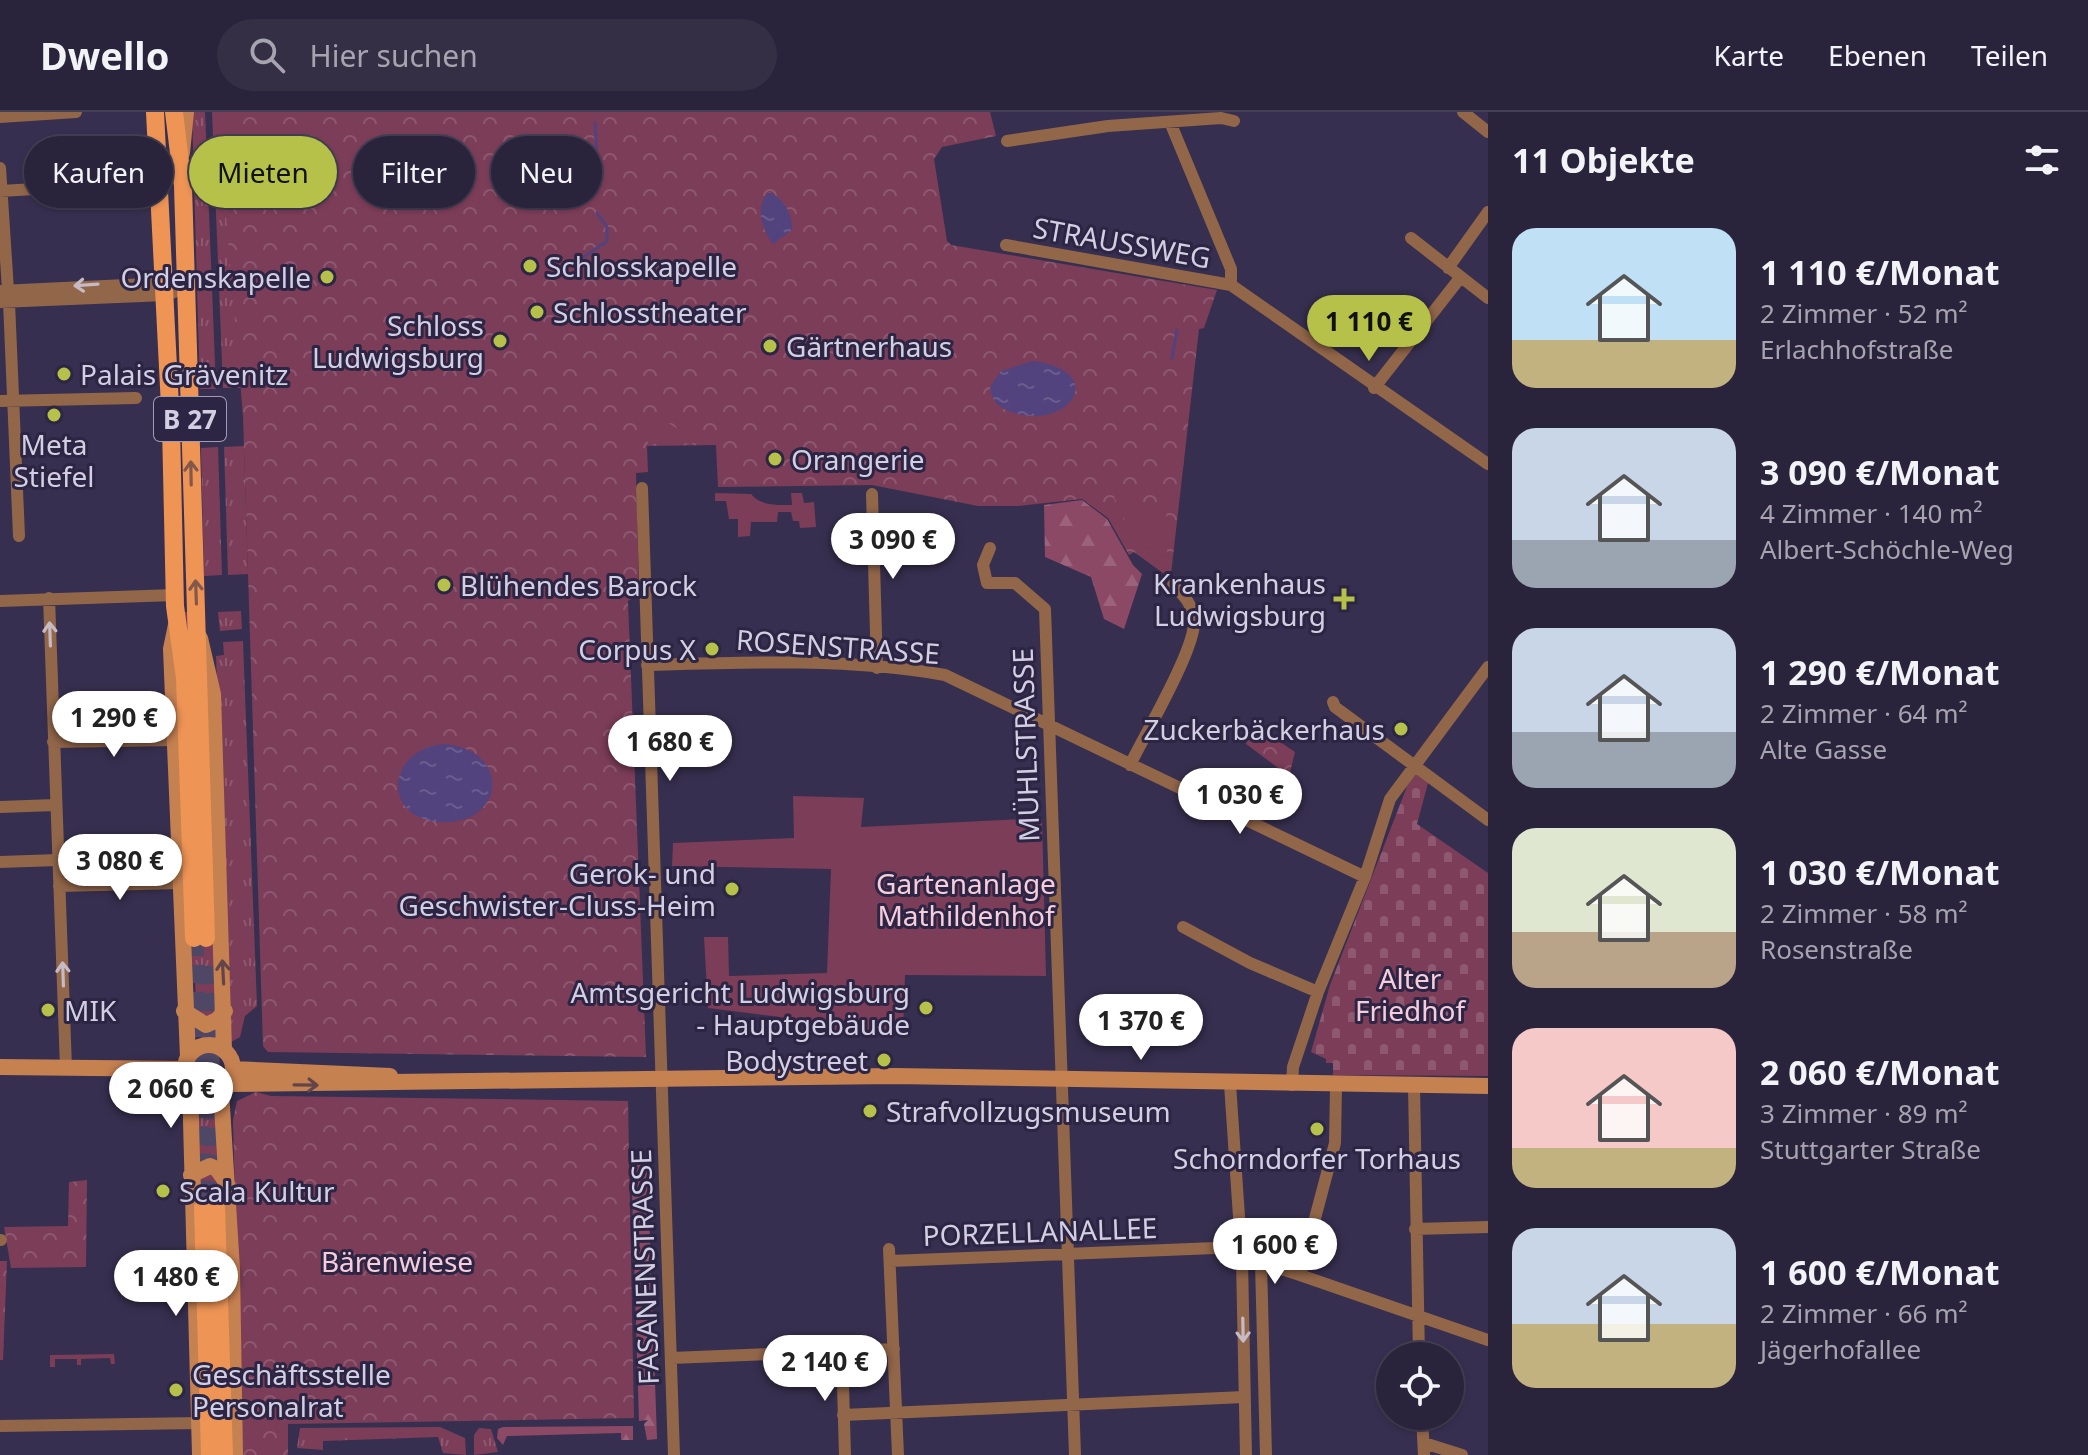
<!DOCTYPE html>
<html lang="de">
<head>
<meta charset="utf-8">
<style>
	:root { --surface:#29233b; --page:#352f46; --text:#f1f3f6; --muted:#a5a4af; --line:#454055; --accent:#b6c149 }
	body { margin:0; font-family:"Noto Sans",sans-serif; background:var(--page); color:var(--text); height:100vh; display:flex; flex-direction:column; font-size:30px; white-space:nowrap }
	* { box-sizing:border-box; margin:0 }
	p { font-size:26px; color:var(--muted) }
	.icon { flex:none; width:44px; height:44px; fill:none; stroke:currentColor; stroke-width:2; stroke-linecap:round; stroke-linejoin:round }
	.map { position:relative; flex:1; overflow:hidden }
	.sheet { display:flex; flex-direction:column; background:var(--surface); width:600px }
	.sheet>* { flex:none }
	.banner { position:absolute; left:24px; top:24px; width:760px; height:72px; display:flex; gap:16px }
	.controls { position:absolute; left:1376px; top:1230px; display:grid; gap:16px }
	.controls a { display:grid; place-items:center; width:88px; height:88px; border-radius:50%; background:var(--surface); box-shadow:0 2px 6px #0004,0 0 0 2px var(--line); font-size:40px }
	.price { position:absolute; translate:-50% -68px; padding:0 18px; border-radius:28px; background:#fff; color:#222; font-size:26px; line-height:52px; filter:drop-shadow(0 2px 4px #0008) }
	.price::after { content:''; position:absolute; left:50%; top:48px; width:24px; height:18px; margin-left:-12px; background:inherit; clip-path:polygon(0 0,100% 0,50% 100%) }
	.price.on { background:var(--accent); color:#111 }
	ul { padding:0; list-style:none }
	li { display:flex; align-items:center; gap:24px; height:200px; padding:0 24px }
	li span { display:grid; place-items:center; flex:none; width:224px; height:160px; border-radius:24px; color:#555 }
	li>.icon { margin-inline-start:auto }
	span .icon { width:96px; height:96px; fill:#fffc; stroke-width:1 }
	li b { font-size:34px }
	h2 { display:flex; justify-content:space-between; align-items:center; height:96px; padding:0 24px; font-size:34px }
	.tag { padding:0 28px; border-radius:36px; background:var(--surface); box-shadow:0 2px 6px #0004,0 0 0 2px var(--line); font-size:28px; line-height:72px }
	.tag.on { background:var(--accent); color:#111 }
	header { display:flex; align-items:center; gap:48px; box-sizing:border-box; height:112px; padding:0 40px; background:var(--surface); border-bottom:2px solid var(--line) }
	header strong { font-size:38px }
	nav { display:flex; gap:44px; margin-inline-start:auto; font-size:28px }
	.search { width:560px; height:72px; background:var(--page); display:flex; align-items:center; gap:20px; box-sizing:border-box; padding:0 28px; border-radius:44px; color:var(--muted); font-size:30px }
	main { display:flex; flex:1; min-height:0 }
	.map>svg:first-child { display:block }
	.grass { fill:url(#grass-tufts) }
	.forest { fill:url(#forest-firs) }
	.cemetery { fill:url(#cemetery-stones) }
	.park { fill:url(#park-crowns) }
	.garden { fill:#7c3d58 }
	.water { fill:url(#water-ripples) }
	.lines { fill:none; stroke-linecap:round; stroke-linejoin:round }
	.stream { stroke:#52427d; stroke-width:3 }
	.primary-tunnel { stroke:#4e4765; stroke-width:18; stroke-dasharray:18 9; stroke-linecap:butt }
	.street { stroke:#926649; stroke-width:12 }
	.secondary { stroke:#c68151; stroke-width:16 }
	.primary { stroke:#ee9455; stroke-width:18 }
	.oneway { stroke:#c6bac4 }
	.oneway2 { stroke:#84574c }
	.oneway3 { stroke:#634549 }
	.poi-dot { fill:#b6c149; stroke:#2d2544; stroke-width:3 }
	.labels { text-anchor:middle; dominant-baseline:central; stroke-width:6; stroke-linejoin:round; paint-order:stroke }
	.shield { fill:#2d2544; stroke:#a19cb3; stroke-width:2 }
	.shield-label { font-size:26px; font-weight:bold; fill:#d3cfe3 }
	.street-label { font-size:28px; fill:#d3cfe3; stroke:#2d2544 }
	.poi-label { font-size:28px; fill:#d3cfe3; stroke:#2d2544; text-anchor:start }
	.park-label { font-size:28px; fill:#f7cddc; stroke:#2d2544 }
</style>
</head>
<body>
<header>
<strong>Dwello</strong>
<div class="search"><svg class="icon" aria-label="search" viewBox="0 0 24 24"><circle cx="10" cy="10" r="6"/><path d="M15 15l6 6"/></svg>Hier suchen</div>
<nav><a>Karte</a><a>Ebenen</a><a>Teilen</a></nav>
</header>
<main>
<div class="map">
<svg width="1488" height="1343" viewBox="0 0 1488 1343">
	<defs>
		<pattern id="grass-tufts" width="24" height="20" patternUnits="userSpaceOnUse" patternTransform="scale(2)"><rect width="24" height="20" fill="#7c3d58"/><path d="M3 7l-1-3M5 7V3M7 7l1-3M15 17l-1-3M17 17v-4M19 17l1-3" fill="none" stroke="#8e5870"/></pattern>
		<pattern id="forest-firs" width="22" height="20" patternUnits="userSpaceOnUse" patternTransform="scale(2)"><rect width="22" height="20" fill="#8c4965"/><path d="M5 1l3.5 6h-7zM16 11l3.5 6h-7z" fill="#9b627b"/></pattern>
		<pattern id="cemetery-stones" width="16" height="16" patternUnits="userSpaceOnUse" patternTransform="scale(2)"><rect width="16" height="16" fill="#7c3d58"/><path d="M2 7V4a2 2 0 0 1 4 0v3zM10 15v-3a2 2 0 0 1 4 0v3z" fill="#8e5870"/></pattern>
		<pattern id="park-crowns" width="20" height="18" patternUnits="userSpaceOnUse" patternTransform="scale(2)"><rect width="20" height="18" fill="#7c3d58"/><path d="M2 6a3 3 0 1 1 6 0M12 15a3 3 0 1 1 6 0" fill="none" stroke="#8e5870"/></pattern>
		<pattern id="water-ripples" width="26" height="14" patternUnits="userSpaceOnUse" patternTransform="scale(2)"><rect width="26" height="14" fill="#52427d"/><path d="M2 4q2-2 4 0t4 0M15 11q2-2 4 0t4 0" fill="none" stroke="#6a5c8f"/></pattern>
	</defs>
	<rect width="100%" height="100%" fill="#372f4f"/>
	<!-- grass -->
	<path class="grass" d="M192 0H205L216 277H200Z
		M212 0H416L235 202 241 276H223Z
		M244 334 248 462 228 463 224 335Z
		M218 335 222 463 204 464 201 336Z
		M241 499 242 517 220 519 218 500Z
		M185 500H189L217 829 218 901 212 907 196 899 195 861 188 840Z
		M243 529 257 894 245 904 240 925 231 930 216 544 224 543 223 530Z
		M198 1001H216L217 1050 196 1051Z
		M203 1061 216 1063 224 1086 198 1096 196 1076Z
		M440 1315 465 1326 466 1343 443 1341 438 1325 323 1329V1338L297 1336 300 1316Z
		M479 1316 491 1317 498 1340 474 1343V1323Z"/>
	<!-- forest -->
	<path class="forest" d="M1082 388 1107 407 1133 453 1142 462 1124 517 1104 507 1091 465 1045 445 1044 393Z
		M647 1044 657 1327 647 1328 644 1312 648 1308 639 1309 631 1045Z
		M633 1314V1328H621V1321L507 1324 503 1333 497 1326 498 1317 503 1315Z"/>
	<!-- cemetery -->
	<path class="cemetery" d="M1413 659 1428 671 1417 712 1488 761V964L1333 963V951H1326V947L1311 940 1330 873Z"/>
	<!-- park -->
	<path class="park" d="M223 0H990L996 24 942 35 934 47 947 129 951 133 1217 178 1204 216 1199 217 1171 462 1167 464 1134 440 1129 443 1108 406 1082 387 1018 394H978L872 373 718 375 716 333 647 334 648 360 636 361 639 482 628 489 646 945 268 940 263 934 243 304 226 104Z
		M1253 612 1295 640 1289 664 1246 632Z
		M256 980 271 984 628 989 634 1306 288 1312V1343H242L233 1008 237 989Z
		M87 1068 86 1155 11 1156 4 1115 68 1114 69 1070Z
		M0 1149H7L3 1248H0Z"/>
	<!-- garden -->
	<path class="garden" d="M647 297 679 318 683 326 697 331 648 332Z
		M664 300 696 306 697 323 688 322 684 313Z
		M715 381 751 382C761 394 776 393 792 393L791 381H802L804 391 814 390 816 415 800 416 799 409H793L791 400H778L777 410H751L750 424 738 425V407H729L726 389H715Z
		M1138 384 1139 393 1166 392 1167 447 1134 429 1114 385Z
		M793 684 864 686 861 715 1042 706 1046 864 905 863 903 921 843 923 788 906 708 896 704 825H728L729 864 827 861 831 757 672 754 673 731 794 726Z
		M114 1242 115 1252H111L110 1246 81 1247V1253H77V1247H55V1255H50V1243Z"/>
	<!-- water -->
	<path class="water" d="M769 80C784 86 793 103 792 118L773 132C762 118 754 94 769 80Z
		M1033 249C1109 259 1071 318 1014 301 1000 297 991 289 990 275L1001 259Z
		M445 632C514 639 504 715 439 710 380 705 387 636 445 632Z"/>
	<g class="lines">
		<!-- stream -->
		<path class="stream" d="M595 11 598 68
			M593 76V81
			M581 147 607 129V115L597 101
			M1172 246 1177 218"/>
		<!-- primary-tunnel -->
		<path class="primary-tunnel" d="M194 826 203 1096
			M207 854 216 1095"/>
		<!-- street -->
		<path class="street" d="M1463 0 1488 20
			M0 5 76 0
			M1170 10 1231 157V173
			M1007 29 1108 14 1221 6 1234 9
			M0 56 8 178
			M0 79 142 71
			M1411 126 1488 186
			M1006 133 1231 173
			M1448 156 1488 100
			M1231 173 1488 352
			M0 179 168 171
			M0 190 165 183 186 176
			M9 190 19 424
			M1374 276 1460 166
			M0 289 136 286
			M642 376 674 1343
			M872 382 877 556
			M990 436 983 453 987 471H1015L1045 497 1075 1343
			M49 486 66 956
			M0 489 175 483
			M647 553C745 550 848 546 945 563L1365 765
			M1333 590 1335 595 1488 708
			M53 630 175 628
			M1130 653C1144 624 1196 536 1194 509 1193 493 1184 483 1173 473
			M0 695 55 693
			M0 750 58 748
			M59 774 180 771
			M1183 815 1250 851 1318 880
			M1230 972 1242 1149 1246 1343
			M1292 973 1293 955 1318 880 1365 765 1390 687 1488 555
			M1414 974 1419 1244
			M1415 1117 1488 1115
			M0 1128H1
			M889 1137 898 1343
			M890 1149 1240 1135
			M1242 1149 1253 1148 1300 1163 1488 1228
			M1261 1151 1266 1343
			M1300 1163 1335 1031 1336 974
			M842 1239 845 1343
			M671 1246 894 1237
			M843 1303 1244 1285
			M1422 1304 1424 1343
			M0 1314 200 1311
			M1424 1331 1462 1343"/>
		<!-- secondary -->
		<path class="secondary" d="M182 41 186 0
			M176 513 171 537 188 945
			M200 526 213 582 224 938
			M184 899 206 913 217 908 225 899
			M185 957a24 24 0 1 1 48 0a24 24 0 1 1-48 0Z
			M0 955 185 957
			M233 957 390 964
			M190 972 200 1343
			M228 972 895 964 1488 974
			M221 979 232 1157 235 1343
			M191 1063 210 1054 217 1057 227 1071"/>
		<!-- primary -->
		<path class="primary" d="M155 0 171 314 175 494 185 566 194 826
			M174 0 183 74 206 826
			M216 1095 224 1343
			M203 1096 210 1343"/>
	</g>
	<!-- one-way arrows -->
	<defs><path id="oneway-shaft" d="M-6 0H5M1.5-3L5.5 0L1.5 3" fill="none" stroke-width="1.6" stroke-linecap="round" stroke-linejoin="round" transform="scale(2)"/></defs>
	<g class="oneway">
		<use href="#oneway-shaft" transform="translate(86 173) rotate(176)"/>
		<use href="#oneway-shaft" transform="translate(50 522) rotate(-92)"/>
		<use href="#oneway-shaft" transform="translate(63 862) rotate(-92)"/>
		<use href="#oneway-shaft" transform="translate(1243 1218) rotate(89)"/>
	</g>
	<g class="oneway2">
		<use href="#oneway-shaft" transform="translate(191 361) rotate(-91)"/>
		<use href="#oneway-shaft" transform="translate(196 480) rotate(-92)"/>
	</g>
	<g class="oneway3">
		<use href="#oneway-shaft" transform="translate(223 860) rotate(-93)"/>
		<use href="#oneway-shaft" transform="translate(306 973) rotate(1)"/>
	</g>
	<!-- markers -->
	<g class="poi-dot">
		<circle cx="530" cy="154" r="8"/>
		<circle cx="327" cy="165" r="8"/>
		<circle cx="537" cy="200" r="8"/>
		<circle cx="500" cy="229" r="8"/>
		<circle cx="770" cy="234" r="8"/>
		<circle cx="64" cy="262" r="8"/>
		<circle cx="54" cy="303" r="8"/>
		<circle cx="775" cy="347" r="8"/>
		<circle cx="444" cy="473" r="8"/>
		<path d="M1340 475h8v8h8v8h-8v8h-8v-8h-8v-8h8z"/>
		<circle cx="712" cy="537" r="8"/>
		<circle cx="1401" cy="617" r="8"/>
		<circle cx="732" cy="777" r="8"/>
		<circle cx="926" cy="896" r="8"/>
		<circle cx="48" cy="898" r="8"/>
		<circle cx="884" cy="948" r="8"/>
		<circle cx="870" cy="999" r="8"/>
		<circle cx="1317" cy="1017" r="8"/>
		<circle cx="163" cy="1079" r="8"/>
		<circle cx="176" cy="1278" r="8"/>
	</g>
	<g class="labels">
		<!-- shield labels -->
		<rect class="shield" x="154" y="285" width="72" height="44" rx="6"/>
		<g class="shield-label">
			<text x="190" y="307">B 27</text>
		</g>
		<!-- street labels -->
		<g class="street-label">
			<text transform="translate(1122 130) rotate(10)">STRAUSSWEG</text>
			<text transform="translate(838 534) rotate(4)">ROSENSTRASSE</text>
			<text transform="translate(1025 633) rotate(-92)">MÜHLSTRASSE</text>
			<text transform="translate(1040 1119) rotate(-2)">PORZELLANALLEE</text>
			<text transform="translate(644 1155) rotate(-92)">FASANENSTRASSE</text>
		</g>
		<!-- poi labels -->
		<g class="poi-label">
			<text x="546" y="154">Schlosskapelle</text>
			<text x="311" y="165" text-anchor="end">Ordenskapelle</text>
			<text x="553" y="200">Schlosstheater</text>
			<text x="484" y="213" text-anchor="end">Schloss<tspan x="484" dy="32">Ludwigsburg</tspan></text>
			<text x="786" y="234">Gärtnerhaus</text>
			<text x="80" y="262">Palais Grävenitz</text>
			<text x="54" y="332" text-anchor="middle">Meta<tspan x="54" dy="32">Stiefel</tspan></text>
			<text x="791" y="347">Orangerie</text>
			<text x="1326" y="471" text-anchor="end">Krankenhaus<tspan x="1326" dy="32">Ludwigsburg</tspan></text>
			<text x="460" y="473">Blühendes Barock</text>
			<text x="696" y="537" text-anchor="end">Corpus X</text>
			<text x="1385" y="617" text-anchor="end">Zuckerbäckerhaus</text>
			<text x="716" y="761" text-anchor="end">Gerok- und<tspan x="716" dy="32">Geschwister-Cluss-Heim</tspan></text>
			<text x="910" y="880" text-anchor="end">Amtsgericht Ludwigsburg<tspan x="910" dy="32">- Hauptgebäude</tspan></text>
			<text x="64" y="898">MIK</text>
			<text x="868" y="948" text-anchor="end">Bodystreet</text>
			<text x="886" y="999">Strafvollzugsmuseum</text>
			<text x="1317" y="1046" text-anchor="middle">Schorndorfer Torhaus</text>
			<text x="179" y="1079">Scala Kultur</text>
			<text x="192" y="1262">Geschäftsstelle<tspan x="192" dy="32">Personalrat</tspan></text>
		</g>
		<!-- park labels -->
		<g class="park-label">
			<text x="966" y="771">Gartenanlage<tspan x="966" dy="32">Mathildenhof</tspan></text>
			<text x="1410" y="866">Alter<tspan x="1410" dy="32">Friedhof</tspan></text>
			<text x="397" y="1149">Bärenwiese</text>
		</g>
	</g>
</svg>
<div class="controls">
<a><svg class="icon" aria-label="locate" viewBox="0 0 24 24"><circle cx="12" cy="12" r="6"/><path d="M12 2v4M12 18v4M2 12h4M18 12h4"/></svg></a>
</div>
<b class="price on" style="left:1369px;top:251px">1 110 €</b>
<b class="price" style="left:893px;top:469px">3 090 €</b>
<b class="price" style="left:114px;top:647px">1 290 €</b>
<b class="price" style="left:670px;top:671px">1 680 €</b>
<b class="price" style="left:1240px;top:724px">1 030 €</b>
<b class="price" style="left:120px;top:790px">3 080 €</b>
<b class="price" style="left:1141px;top:950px">1 370 €</b>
<b class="price" style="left:171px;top:1018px">2 060 €</b>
<b class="price" style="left:1275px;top:1174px">1 600 €</b>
<b class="price" style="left:176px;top:1206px">1 480 €</b>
<b class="price" style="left:825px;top:1291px">2 140 €</b>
<div class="banner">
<a class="tag">Kaufen</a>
<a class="tag on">Mieten</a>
<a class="tag">Filter</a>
<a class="tag">Neu</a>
</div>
</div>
<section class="sheet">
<h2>11 Objekte<svg class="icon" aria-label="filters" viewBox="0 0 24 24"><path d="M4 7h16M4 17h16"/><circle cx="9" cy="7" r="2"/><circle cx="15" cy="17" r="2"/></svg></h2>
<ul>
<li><span style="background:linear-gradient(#bfe0f5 70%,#c2b280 0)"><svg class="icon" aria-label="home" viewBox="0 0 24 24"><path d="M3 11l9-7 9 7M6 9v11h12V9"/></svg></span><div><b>1 110 €/Monat</b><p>2 Zimmer · 52 m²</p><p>Erlachhofstraße</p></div></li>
<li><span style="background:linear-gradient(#c9d6e8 70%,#9aa5b1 0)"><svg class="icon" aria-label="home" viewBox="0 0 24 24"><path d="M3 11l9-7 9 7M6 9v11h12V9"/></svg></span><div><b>3 090 €/Monat</b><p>4 Zimmer · 140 m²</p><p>Albert-Schöchle-Weg</p></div></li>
<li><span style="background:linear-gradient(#c9d6e8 65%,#9aa5b1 0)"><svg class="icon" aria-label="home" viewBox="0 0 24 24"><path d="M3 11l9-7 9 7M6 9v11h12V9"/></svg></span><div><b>1 290 €/Monat</b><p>2 Zimmer · 64 m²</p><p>Alte Gasse</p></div></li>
<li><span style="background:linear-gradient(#dfe7d0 65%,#b9a48a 0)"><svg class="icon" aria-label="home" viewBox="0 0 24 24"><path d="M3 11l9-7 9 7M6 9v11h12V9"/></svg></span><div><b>1 030 €/Monat</b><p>2 Zimmer · 58 m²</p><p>Rosenstraße</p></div></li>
<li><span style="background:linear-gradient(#f6c9c9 75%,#c2b280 0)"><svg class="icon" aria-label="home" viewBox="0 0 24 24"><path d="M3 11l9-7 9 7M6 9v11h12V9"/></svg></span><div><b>2 060 €/Monat</b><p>3 Zimmer · 89 m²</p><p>Stuttgarter Straße</p></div></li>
<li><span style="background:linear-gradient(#c9d6e8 60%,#c2b280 0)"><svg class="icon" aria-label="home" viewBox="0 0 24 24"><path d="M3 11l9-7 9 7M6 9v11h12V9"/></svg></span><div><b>1 600 €/Monat</b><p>2 Zimmer · 66 m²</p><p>Jägerhofallee</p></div></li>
</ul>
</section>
</main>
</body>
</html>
